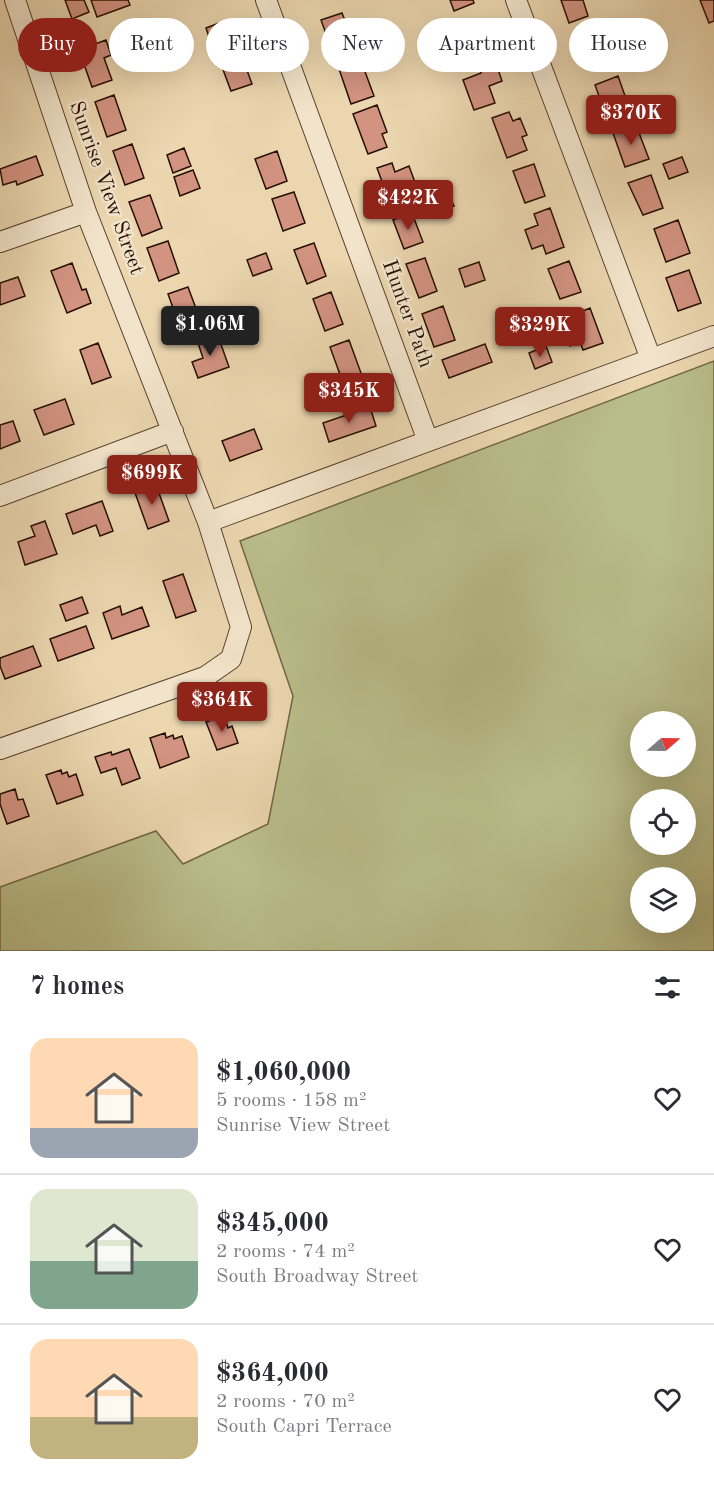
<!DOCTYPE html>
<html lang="en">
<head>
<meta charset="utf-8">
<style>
	:root { --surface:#fff; --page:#f7f7f7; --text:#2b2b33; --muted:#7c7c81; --line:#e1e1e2; --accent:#8f2418 }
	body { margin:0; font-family:"Old Standard TT",serif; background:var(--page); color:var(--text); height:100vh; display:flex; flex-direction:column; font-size:22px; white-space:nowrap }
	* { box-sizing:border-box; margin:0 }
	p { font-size:20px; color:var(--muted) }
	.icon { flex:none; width:33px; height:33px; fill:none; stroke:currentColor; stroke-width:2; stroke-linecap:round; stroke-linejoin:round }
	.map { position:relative; height:951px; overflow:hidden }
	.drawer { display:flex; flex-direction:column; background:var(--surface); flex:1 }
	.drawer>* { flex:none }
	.top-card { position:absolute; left:18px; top:18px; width:678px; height:54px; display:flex; gap:12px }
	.needle { width:39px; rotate:70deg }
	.buttons { position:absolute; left:630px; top:711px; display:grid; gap:12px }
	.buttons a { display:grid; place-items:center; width:66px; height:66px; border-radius:50%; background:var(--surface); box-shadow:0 6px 24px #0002; font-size:30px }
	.price { position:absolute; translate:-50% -51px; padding:0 14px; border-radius:6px; background:var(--accent); color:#fff; font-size:20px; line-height:39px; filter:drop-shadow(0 2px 3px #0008) }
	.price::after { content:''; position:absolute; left:50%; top:36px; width:18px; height:14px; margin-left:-9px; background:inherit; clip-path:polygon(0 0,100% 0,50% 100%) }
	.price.selected { background:#222; color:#fff }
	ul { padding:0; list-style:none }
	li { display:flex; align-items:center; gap:18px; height:150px; padding:0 30px }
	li+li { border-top:2px solid var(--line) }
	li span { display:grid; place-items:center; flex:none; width:168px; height:120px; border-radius:18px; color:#555 }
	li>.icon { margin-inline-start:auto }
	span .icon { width:72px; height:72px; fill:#fffc; stroke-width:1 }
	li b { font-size:26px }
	h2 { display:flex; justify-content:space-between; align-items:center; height:72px; padding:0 30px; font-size:26px }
	.tag { padding:0 21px; border-radius:27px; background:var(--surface); box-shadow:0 6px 24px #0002; font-size:21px; line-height:54px }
	.tag.selected { background:var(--accent); color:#fff }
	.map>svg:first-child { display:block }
	.green { fill:#b9bd8a; stroke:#706645; stroke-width:1.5; fill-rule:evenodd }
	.building { fill:#d29381; stroke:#270f00; stroke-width:1.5 }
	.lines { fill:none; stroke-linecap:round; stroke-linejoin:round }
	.minor-casing { stroke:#58412c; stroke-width:22 }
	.minor { stroke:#f2e4cb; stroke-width:20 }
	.labels { text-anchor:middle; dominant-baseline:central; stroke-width:5; stroke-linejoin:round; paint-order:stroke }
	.street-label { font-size:21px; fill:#270f00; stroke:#f2e4cb }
</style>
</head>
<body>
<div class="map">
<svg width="714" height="951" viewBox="0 0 714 951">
	<rect width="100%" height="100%" fill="#ebd6af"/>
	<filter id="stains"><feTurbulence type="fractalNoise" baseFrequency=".00333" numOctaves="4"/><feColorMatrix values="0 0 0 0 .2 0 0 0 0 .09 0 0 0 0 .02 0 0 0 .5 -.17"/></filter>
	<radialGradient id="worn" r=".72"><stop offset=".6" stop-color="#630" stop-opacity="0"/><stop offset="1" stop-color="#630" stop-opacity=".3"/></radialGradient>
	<!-- green -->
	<path class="green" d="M714 361V951H0V887L156 831 183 864 268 824 293 696 240 541ZM640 722H686V766H640ZM640 800H686V844H640ZM640 878H686V922H640Z"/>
	<!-- building -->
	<path class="building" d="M65 0H84L89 12 72 19Z
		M91 0H128L130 5 97 17Z
		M450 0H473L474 3 454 11Z
		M561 0H583L588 16 569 23Z
		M700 0H714V21L709 23Z
		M342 13 350 33 362 29 367 41 333 53 321 20Z
		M227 20 234 38 212 46 206 28Z
		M106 40 111 55 104 58 112 80 92 87 79 50Z
		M240 51 252 84 231 91 219 59Z
		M360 58 374 96 351 104 338 66Z
		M496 63 502 81 489 86 495 103 474 110 463 80 481 73 480 69Z
		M618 76 630 110 607 118 595 85Z
		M114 95 126 130 107 137 95 102Z
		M377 105 387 132 382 134 387 147 368 154 353 114Z
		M509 112 513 121 520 118 527 135 522 137 527 150 507 158 492 118Z
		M636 125 649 159 625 167 613 133Z
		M132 144 144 178 125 185 113 151Z
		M184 148 191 166 173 173 167 155Z
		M277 151 287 181 266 189 255 159Z
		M36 156 43 175 17 185 16 181 3 185 0 169Z
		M682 157 688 172 669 179 663 164Z
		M392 163 395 172 409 166 416 185 387 195 377 168Z
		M534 164 545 196 525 203 513 171Z
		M193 170 200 188 180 196 174 177Z
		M651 175 663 208 643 215 628 183Z
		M294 192 305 223 283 231 272 199Z
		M448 192 454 206 439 212 434 198Z
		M150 195 162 228 142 236 129 202Z
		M550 208 564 247 546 254 543 245 532 249 525 230 538 225 534 214Z
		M412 213 423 242 404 249 393 220Z
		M678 220 690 253 666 262 654 229Z
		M168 241 179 273 159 281 147 248Z
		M314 243 326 276 307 284 294 250Z
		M266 253 272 269 253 276 247 260Z
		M425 258 437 291 419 298 406 264Z
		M569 261 581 292 560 299 548 269Z
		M479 262 485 280 465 287 459 269Z
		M72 263 82 290 86 289 91 303 67 313 51 271Z
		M689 270 701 303 678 311 666 278Z
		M18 277 25 296 0 305V283Z
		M188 287 198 314 194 316 197 324 181 330 168 294Z
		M331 292 343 324 325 331 313 299Z
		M443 306 455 340 434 347 422 314Z
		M590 308 603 343 583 350 580 342 570 346 566 335 576 331 571 316Z
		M217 333 229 367 198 378 192 362 203 358 197 340Z
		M349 340 361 373 342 380 330 347Z
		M98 343 111 377 92 384 80 350Z
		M485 344 492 362 449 378 442 360Z
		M546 346 552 362 535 369 529 353Z
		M65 399 74 424 44 435 34 410Z
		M370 407 376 426 329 442 323 423Z
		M13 421 20 441 0 449V425Z
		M254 429 262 449 230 461 222 441Z
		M155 482 169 521 148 529 134 490Z
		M102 501 113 531 100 536 96 525 73 534 66 514Z
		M45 521 57 554 25 565 18 542 35 536 31 526Z
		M183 574 196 611 176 618 163 581Z
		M82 597 88 613 66 621 60 605Z
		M120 606 122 615 142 607 149 626 112 639 103 613Z
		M86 626 94 648 58 661 50 639Z
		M33 646 41 666 5 679 0 666V658Z
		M224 716 228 728 232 726 238 743 217 750 206 722Z
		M165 733 166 738 173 735 174 739 182 736 189 757 160 768 150 738Z
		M129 749 140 778 122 785 116 768 101 773 95 757 111 752 112 755Z
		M61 770 62 774 67 772 69 777 76 774 83 795 57 804 46 775Z
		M15 789 18 800 23 799 29 816 7 824 0 804V794Z"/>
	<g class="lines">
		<!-- minor casing -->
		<g class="minor-casing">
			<path id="minor" d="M266 0 428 441
				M516 0 651 359
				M0 242 86 212
				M0 496 173 431
				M208 522 714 336
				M0 749 205 677 231 659 241 627 208 522 86 212 15 0"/>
		</g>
		<!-- minor -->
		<use href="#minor" class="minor"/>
	</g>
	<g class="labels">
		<!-- street labels -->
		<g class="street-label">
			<text transform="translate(106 188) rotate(70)">Sunrise View Street</text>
			<text transform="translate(407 314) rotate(70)">Hunter Path</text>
		</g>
	</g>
	<rect width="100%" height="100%" filter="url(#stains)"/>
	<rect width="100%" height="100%" fill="url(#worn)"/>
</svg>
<div class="buttons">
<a><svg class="needle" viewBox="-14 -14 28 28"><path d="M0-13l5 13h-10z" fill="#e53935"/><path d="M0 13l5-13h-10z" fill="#7c7c81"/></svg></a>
<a><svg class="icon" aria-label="locate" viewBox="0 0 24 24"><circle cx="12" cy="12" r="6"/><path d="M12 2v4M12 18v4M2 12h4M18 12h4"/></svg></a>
<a><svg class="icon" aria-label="layers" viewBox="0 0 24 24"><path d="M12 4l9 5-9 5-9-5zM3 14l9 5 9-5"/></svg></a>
</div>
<b class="price" style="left:631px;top:146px">$370K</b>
<b class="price" style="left:408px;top:231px">$422K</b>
<b class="price selected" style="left:210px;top:357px">$1.06M</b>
<b class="price" style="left:540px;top:358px">$329K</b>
<b class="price" style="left:349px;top:424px">$345K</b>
<b class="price" style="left:152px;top:506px">$699K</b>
<b class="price" style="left:222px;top:733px">$364K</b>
<div class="top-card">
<a class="tag selected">Buy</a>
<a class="tag">Rent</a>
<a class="tag">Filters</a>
<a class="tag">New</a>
<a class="tag">Apartment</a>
<a class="tag">House</a>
</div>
</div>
<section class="drawer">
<h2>7 homes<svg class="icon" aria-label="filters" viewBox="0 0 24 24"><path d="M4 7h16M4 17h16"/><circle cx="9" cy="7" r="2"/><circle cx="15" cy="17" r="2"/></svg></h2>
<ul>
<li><span style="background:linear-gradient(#ffd9b3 75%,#9aa5b1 0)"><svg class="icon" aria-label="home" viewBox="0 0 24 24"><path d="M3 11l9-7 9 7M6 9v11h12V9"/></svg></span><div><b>$1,060,000</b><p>5 rooms · 158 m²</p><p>Sunrise View Street</p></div><svg class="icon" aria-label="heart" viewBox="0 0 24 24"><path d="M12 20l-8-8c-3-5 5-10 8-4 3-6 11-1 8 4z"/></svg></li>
<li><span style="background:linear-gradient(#dfe7d0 60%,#7fa58c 0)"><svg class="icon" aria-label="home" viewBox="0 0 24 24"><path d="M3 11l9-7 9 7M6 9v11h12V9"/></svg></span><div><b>$345,000</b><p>2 rooms · 74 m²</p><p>South Broadway Street</p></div><svg class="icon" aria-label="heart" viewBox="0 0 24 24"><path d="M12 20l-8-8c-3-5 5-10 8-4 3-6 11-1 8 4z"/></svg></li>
<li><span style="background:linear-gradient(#ffd9b3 65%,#c2b280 0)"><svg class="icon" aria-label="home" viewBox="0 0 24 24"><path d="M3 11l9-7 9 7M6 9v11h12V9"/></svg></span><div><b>$364,000</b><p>2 rooms · 70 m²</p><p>South Capri Terrace</p></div><svg class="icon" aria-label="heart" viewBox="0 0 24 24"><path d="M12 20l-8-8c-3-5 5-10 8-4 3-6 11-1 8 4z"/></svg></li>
</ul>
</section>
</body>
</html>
